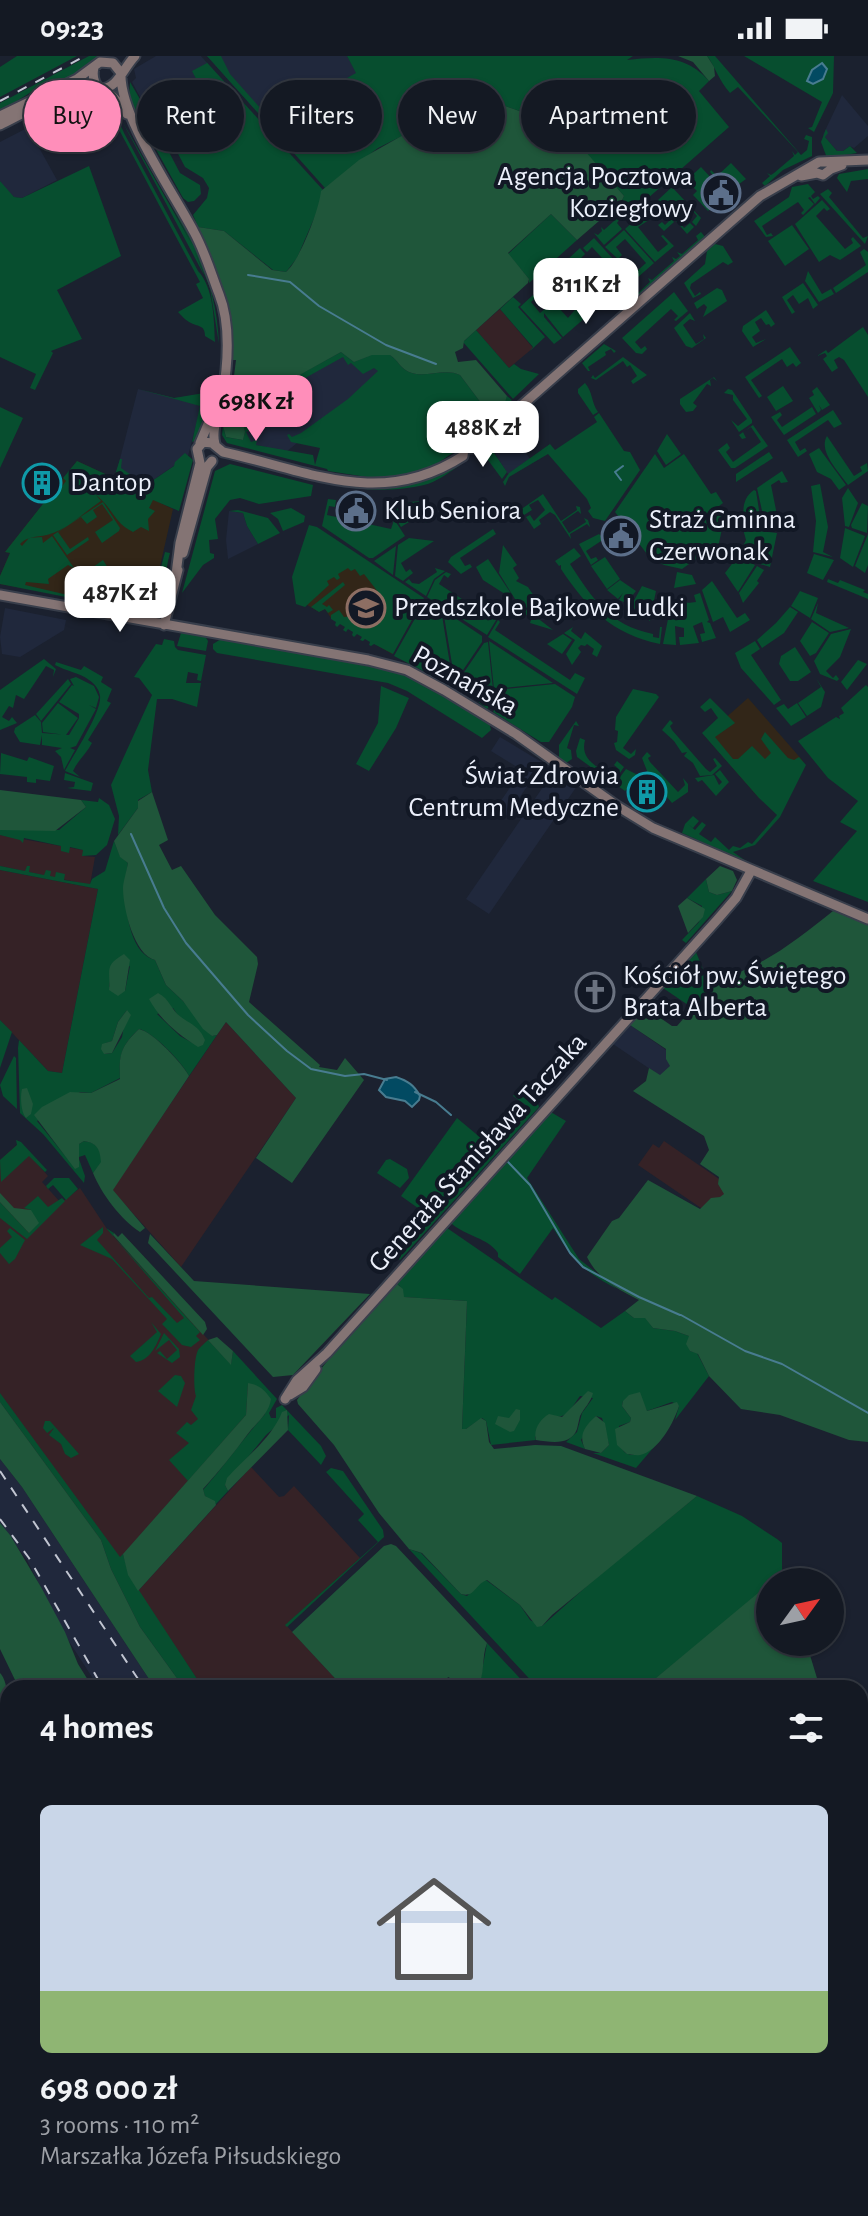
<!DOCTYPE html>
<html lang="en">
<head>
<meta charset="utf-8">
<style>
	:root { --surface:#141923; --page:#212630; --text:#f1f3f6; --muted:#9da0a6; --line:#333841; --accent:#ff8eba }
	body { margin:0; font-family:"Alegreya Sans",sans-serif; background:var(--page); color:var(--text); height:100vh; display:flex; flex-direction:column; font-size:30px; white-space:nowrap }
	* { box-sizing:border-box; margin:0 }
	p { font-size:26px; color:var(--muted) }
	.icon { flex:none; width:44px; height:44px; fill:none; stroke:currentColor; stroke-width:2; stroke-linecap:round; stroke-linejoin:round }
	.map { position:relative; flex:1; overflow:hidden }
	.side { position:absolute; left:0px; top:1624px; width:868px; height:536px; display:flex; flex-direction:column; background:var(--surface); border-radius:24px 24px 0 0; box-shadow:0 2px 6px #0004,0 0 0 2px var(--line) }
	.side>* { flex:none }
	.top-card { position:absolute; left:24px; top:24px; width:820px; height:72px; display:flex; gap:16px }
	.needle { width:52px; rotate:57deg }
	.buttons { position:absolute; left:756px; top:1512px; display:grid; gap:16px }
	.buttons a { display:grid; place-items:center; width:88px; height:88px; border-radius:50%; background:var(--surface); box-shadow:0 2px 6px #0004,0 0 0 2px var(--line); font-size:40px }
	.price { position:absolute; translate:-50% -68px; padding:0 18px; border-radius:16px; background:#fff; color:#222; font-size:26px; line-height:52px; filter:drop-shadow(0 2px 4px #0008) }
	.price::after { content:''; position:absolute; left:50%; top:48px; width:24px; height:18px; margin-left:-12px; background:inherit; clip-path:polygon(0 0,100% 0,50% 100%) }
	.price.current { background:var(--accent); color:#111 }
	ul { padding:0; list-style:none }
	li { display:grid; align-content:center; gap:16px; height:424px; padding:0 40px }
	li+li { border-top:2px solid var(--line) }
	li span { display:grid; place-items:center; height:248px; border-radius:12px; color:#555 }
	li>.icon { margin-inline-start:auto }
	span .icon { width:144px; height:144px; fill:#fffc; stroke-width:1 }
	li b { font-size:34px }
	h2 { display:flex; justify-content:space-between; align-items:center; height:96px; padding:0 40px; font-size:34px }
	.tag { padding:0 28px; border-radius:36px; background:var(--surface); box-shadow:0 2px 6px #0004,0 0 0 2px var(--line); font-size:28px; line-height:72px }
	.tag.current { background:var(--accent); color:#111 }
	.status { display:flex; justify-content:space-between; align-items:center; height:56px; padding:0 40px; background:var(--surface); direction:ltr }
	.status svg { height:22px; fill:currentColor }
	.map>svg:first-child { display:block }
	.built { fill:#20283c }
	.industrial { fill:#352226 }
	.education { fill:#322618 }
	.green { fill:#074e2f; fill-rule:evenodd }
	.forest { fill:#1f563a }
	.water { fill:#024a62; stroke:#487c90; stroke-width:2 }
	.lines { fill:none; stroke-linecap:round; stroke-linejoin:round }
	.stream { stroke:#487c90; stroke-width:2 }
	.secondary-casing { stroke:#383e4b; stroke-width:13 }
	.secondary { stroke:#847474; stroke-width:9 }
	.rail { stroke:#c1c5d1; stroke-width:2; stroke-dasharray:10 10; stroke-linecap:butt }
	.labels { text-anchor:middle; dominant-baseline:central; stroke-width:8; stroke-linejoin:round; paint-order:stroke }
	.poi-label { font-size:28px; fill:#ebeffa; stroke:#121825; text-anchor:start }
	.street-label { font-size:28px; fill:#ebeffa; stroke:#121825 }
</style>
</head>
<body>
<div class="status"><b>09:23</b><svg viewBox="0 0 49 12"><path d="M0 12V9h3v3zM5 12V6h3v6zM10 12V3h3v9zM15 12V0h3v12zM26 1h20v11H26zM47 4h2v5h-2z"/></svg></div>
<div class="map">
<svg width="868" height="2160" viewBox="0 0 868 2160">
	<rect width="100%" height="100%" fill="#1b212f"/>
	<!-- built -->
	<path class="built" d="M156 0H201L207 7 219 41 158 75 132 26 136 22 134 13Z
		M207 0H347L357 17 267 67Z
		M842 39 868 70V80L854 92 850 90 843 95H837L823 79Z
		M60 55 68 71 37 88 57 124 22 142 14 141 5 133 0 125V86Z
		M370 280 407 297 286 396 247 387 242 351Z
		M138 333 174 342 204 338 188 400 146 429 115 422Z
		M517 384 530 403 508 418 495 398Z
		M229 455 243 457 247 470 258 488 228 503 226 484Z
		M5 552 66 564 64 574 20 601 2 598 0 581Z
		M500 681 543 707 507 760 496 752 522 714 491 695Z
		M554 715 577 730 489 858 466 843Z
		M630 969 756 1056 770 1094 613 988Z
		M0 1403 22 1431 155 1632H99L63 1576 27 1504 0 1468Z"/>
	<!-- industrial -->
	<path class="industrial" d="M500 253 533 292 509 312 476 274Z
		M0 779 83 794V800L95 801 90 829 0 810Z
		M0 814 98 833 62 1017 48 1015 0 964Z
		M226 966 296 1042 181 1211 112 1134Z
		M664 1085 787 1170 745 1182 638 1109 653 1088 659 1092Z
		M19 1087 48 1120 42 1126 61 1147 80 1132 107 1173 248 1327 246 1359 117 1506 0 1346V1104Z
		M251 1411 279 1441 284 1440 294 1430 360 1502 286 1569 344 1632H203L138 1535Z
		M7 1703 8 2152H337L342 2160H0V1710Z
		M860 1930 868 1943V2160H773L768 2152H860Z"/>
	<!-- education -->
	<path class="education" d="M77 405 141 435 144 439 173 453 151 550 144 554 0 528V520L10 497 5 496Z
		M348 505 420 550 392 598 331 562 325 553 319 556 299 544Z
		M748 642 803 705 759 742 705 680Z"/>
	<!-- green -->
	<path class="green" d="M17 0H77L0 41V11Z
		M89 0H103C91 3 88 13 77 18 65 24 52 23 38 32 26 39 13 48 0 55V47Z
		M201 0 323 134 319 151 297 202 286 216 273 214 224 175 198 171 193 159 207 142 209 132 203 122 185 111 166 75 170 64 200 48 199 39 203 36 192 15 207 7Z
		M207 0H221L230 18 262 54 269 56 273 63 356 17 347 0H633L627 4C662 0 687 0 709 25L699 35 729 71 631 157 626 158 624 157 627 154 621 146 624 140 539 46 531 47 522 56 459 34 426 32 402 59 407 70 406 78 378 92 325 132Z
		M707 0H715L801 99 807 94 809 85 804 83 806 79 812 81V100L783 114 765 130 762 127 770 120 767 117 771 119 774 117 794 100 792 95 795 99 798 96 738 31 730 37C718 23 717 14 707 0Z
		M744 0H834L833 37 814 76 808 72 812 71 822 46Z
		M130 26 155 69 159 67V77L180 117 200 129 201 138 194 145 188 146 183 142 133 52 129 41Z
		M88 42 112 49 124 77 198 215C214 232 214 264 215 286L205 280C205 269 199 271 191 267 186 265 181 259 178 256L203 242 196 228 200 226 107 51 86 44 81 46 80 43Z
		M121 63 193 190 140 90C153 108 163 128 174 148 199 194 217 235 219 288L210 232 193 191 204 219Z
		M826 73 828 77 825 81 837 95H843L850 90 857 97 827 102 821 86Z
		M731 107 746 123 728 136 710 116 711 114 717 120Z
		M89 110 121 200 57 234 82 283 51 295 53 297 35 334 30 332 36 318 0 301V125L14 141 22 142Z
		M701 111 726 138 725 140 713 126 700 137 712 151 708 155 693 139 697 135 690 128 695 123 692 120 687 124Z
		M868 113V123L851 125 847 136 837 122 839 118Z
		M808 128 815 136 811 140 813 143 818 140 820 142 815 148 810 141 808 142 814 148 803 159 801 157 804 154 798 146 762 170 767 179 771 177 773 180 766 181 754 165 789 141 792 131Z
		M672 131 701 162 696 170 692 166 697 160 688 149 675 160 684 172 690 167 694 171 687 178 658 144Z
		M828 133 832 137 829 141 863 182 868 180 865 188 820 138Z
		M822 144 830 153 827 155 824 152 816 160 845 193 853 187 851 183 853 181 861 190 840 204 830 199 819 206 795 168Z
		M656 145 674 166 664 175 658 169 662 166 665 169 670 164 660 152 651 160 652 162 638 171 658 196 668 188 661 180 663 179 674 190 655 206 625 173Z
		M551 158 577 184 529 227V223L508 198Z
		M617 160 620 163 617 167 622 173 604 189 594 177 598 179 602 175 601 171 604 174 614 165 612 161Z
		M792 169 809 193 785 210 768 185Z
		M624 174 654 207 619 238 603 219 619 206 621 212 619 210 613 215 624 226 635 214 637 215 646 207 625 183 616 191 622 199 618 203 605 191Z
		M701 176 705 181 698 188 627 252H621L626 248 625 243 628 246 632 243 630 238 634 241 650 226 648 222 652 224 674 205 672 201 676 203 680 200 677 196 682 198 698 184 696 180Z
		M594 182 615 205 588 230 566 205 580 192 585 198 580 203 590 213 602 202 592 191 587 196 583 192Z
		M715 188 723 190 733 206 728 209 723 206 691 228 690 232 695 240 700 236 701 238 693 242 684 227 705 208 707 195Z
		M864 193 868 196V216L836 237 833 232 866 209 860 196Z
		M564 206 601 248 563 281 544 257V261L562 282 554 288 520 251 533 239 536 241 531 246 540 257 553 246 544 235 538 239 534 235 545 226 560 243 550 252 564 241 566 249 562 245 557 250 568 262 579 249 581 250 589 243 569 219 560 227 566 234 562 238 545 223Z
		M808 215 822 238 831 233 834 238 819 246 805 225Z
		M601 220 618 239 612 244 604 231 595 238 589 231Z
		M803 227 818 249 813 253 808 242 799 248 793 239 787 244 795 256 792 258 782 241Z
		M717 232 722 234 727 245 703 261 707 251 704 248 697 253 694 247Z
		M674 236 688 255 676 265 674 264 678 260 671 253 635 286 641 293 645 290 647 293 642 298 636 297 622 282Z
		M513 241 521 248 518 251 545 281 530 295 533 291 500 253Z
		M766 254 775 268 771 271 769 268 766 269 761 262 755 266 760 275 752 281 756 287 766 283 753 291 742 275 743 270Z
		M690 257 695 265 690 263 683 269 696 288 704 283 703 278 706 282 692 292 686 290 674 272Z
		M863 271 868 279V341L844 304 839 301 834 304 838 312 832 316 823 303 827 300 825 297 817 300 826 294 828 297Z
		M476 274 509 312 514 308 521 313 539 318 513 343 463 286Z
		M604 288 616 295 614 297 611 293 605 296 606 299 588 311 590 315H588L582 307Z
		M790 291 801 307 796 311 793 307 787 311 782 303 751 324 762 340 759 342 745 321Z
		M341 296 354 306 371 299H390C398 304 400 312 409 316 425 323 444 311 460 319L484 351 493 353 504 346 507 340 512 344 475 377 467 374 447 388 453 397C441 404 435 411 422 417 393 430 360 425 331 419L377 425 380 423 328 415 327 413 227 387 222 379 223 370 226 381 243 384 245 376 244 361 250 374 246 376 251 386 257 384 256 389 313 399 315 409 320 392 291 386 287 379 289 378 292 381 301 377 348 343 378 315 374 312 363 318 351 307 348 309 343 301 289 331 286 326Z
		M623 301 647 319 633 328 631 325 637 320 630 309 627 311 623 305 596 324 591 322 593 319 595 322Z
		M714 321 717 325 713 322 710 324 711 330 707 328 693 347 697 350 693 355 686 356 680 348V343Z
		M585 327C593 336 591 346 598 356L593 359 578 337V333Z
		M783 330 793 345 776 355 767 341Z
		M817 331 830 349 822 354 819 349 821 354 818 357 809 342 814 339 812 335Z
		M138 333 174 342 210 336 198 383 192 386 200 350Z
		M728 333 732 334 752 364V367L739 376 731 364 738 370 747 363 733 344V339L724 337Z
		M0 351 23 362 0 412Z
		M812 351 816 358 784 379 771 361 780 356 782 359 777 364 782 371Z
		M833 354 842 368 834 372 828 364 795 386 800 395 805 392 807 395 798 401 787 384Z
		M599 357 624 395 630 396 640 414 605 465 593 462 588 455 591 452 587 443 548 398 509 421 505 430 503 426 509 417 550 388 555 394 597 366 594 361Z
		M753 369 768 390 735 412H731L718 394 727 387 730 392 726 396 733 406 761 386 751 371 743 376 746 382 742 383 739 379Z
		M507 375 516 387 501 396 490 391 491 388Z
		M667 378 681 398 666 409 657 395Z
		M827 380 854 420 862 415 860 411 867 407 868 415 848 429C838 415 818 395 827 380Z
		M487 392 492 394 507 416 502 423 485 400Z
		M819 392 846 429 839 434 831 423 817 416 809 398Z
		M769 396 773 402 736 426V418Z
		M185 397 193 404 179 455 153 444 149 452 155 455 148 463 149 475 141 471 133 476C114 467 113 452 96 439L101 445C86 455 67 473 50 478 37 482 29 479 20 488L22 490 29 482 42 481 43 487 52 480 74 512 68 509 48 523 49 528 26 526 25 529 68 539 71 535V542L0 528V520L10 497 5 496 50 439 54 441 66 425 63 422 77 405 114 422 120 403H122L121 412 146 429 174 410 175 406Z
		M655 398 664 412 684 398 711 438 716 436 723 447 719 450 723 468 719 487 682 513 664 509 650 502 615 456Z
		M230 408 313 429 311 440 259 448 240 442 230 444 215 463 218 483 209 484 210 497 214 498V502L203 509 182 537 215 415Z
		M457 408V411C447 418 436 426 424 429 396 436 356 435 329 427 380 433 412 434 457 408Z
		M782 415 788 426 781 427 779 424 771 429 779 469 775 474 766 473 757 432Z
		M820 428 828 471 823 496 833 501 813 496 816 465 811 430Z
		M848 432 858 447 849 471 845 470 842 442Z
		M754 434 756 435 762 473 744 471C743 457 741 443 754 434Z
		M543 438 561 465 577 454 576 450 580 451 581 458 578 455 562 466 569 477 586 466 584 462 588 464 590 471 587 468 570 478 571 483 555 459 550 456 539 464 541 468 534 473 526 461 530 459 534 465 545 454 538 444 529 449 532 454 524 459 518 450 523 452Z
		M328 443 336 444 335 451 329 450 327 459 391 473 394 464 388 462 389 459 392 460 405 480 373 502H369L322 470Z
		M424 445 435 459 426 467 414 453 407 458 412 464 401 471 390 453 393 447Z
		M103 446 120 472 119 475 102 487 95 476 113 464 102 448 93 454 97 461 87 468 81 461 58 476 70 493 88 481 89 484 67 499 53 479Z
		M862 447 868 450 867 477 852 472 851 469Z
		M291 452 305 460 304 466 283 475 278 463 270 457Z
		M238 454 268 462 280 477 258 488 247 470 243 457 229 455Z
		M309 469 317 471 424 542 393 598 374 588 371 590 369 589 370 586 365 583 363 585 360 584 362 581 357 578 354 581 352 579 353 576 348 573 346 576 343 574 345 571 340 568 337 571 335 569 336 566 331 563V559L339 554 344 561 356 560 382 541 364 518 360 520 355 513 351 515 348 512 338 518 340 522 337 524 334 521 327 525 329 529 305 551 296 548 292 521Z
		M845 472 865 480 853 511 840 502Z
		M493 473 496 478 460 502 465 510 470 508 472 511 461 518 448 506 451 501Z
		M743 473 777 477 770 511 757 507 763 480 756 506 739 498 746 484Z
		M599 478 604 483 586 495 591 503 596 501 598 504 591 509 579 488Z
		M868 478V509L865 517 855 510Z
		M409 482 434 485 401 507 406 516 410 513 413 517 403 525 395 520 398 489Z
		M503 489 517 509 513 512 519 522 516 525 528 531 538 546 533 557 515 543 499 517Z
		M396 490 393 519 374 505Z
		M574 492 581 500 570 508C593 543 609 569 653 578V581L659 582 660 571H662L660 588C612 578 587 552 561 513V509L559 510 555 505Z
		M165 496 170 497C165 513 165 547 147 555L99 546V544L145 554 151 550Z
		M814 498 834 504 823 524 807 517Z
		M738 500 755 509 738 536 725 517Z
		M605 501 620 523 607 533 591 510Z
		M488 503 512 539 511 542 483 524 476 511Z
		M103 504 110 515 92 526 95 531 91 534 77 514 82 511 86 516Z
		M757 510 764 514 757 525 759 527 743 547 739 537Z
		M435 512 445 515 434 523 426 540 405 526 409 523 412 527 419 528 437 516Z
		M446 516 451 518 448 522 444 519 439 528 494 564 501 556 487 579 427 541 435 524Z
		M677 516 692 519 696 528 674 532Z
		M828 523 838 527 840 524 865 534 863 536 868 538V543L827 526Z
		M620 524 636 535 626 547 619 544 623 537 618 543 607 534Z
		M712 525 737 562 745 557 750 564 730 576 723 561 713 566 702 534Z
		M343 526 345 529 322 548 327 551 329 549 333 554 328 557 325 553 319 556 311 551Z
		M642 530 656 535 650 565 631 550Z
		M800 535 818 542 810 562 791 550Z
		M700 537 709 564 707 566 710 567 716 582 702 586 700 578 705 577 702 566 693 570 699 587 680 589 679 581H684V572L675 570 676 589 663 588 671 548C682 545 686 548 696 546L694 539Z
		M426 543 441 553 453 627 443 625 394 600Z
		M514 544 553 574 530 567 531 564 522 554 519 558 509 551Z
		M818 547 816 557 849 572 830 576 811 563Z
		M790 551 798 556 784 577 762 592 757 584 776 567Z
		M443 554 482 580V586L455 626Z
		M498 564 500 566 495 574 570 624 575 617 585 622 577 638 488 581Z
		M812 566 829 577 816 597 810 600 800 585Z
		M573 571 571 575 581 583 585 576 602 590 597 601 592 598 594 593 587 588 585 590 581 589 578 592 581 596 572 609 566 598 575 584 564 577Z
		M851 573 840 601 826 615 833 622 836 619 839 623 837 625 820 618 814 605 831 578Z
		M181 577 205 580 208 585 206 595 177 590Z
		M563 578 572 584 562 598 547 588Z
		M164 583 174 585 175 591 178 594 206 599 201 625 197 624 198 618 188 616 186 627H201L197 651 172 643H157L148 714 152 736 138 744V752L118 779 119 760 111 729 152 639 139 622 134 621 156 588 162 589Z
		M221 583 398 615 428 628 489 666 491 674 482 682 407 635 388 627 217 597 213 593V588Z
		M489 585 553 627 494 633Z
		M755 585 760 593 751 599 781 644 774 649 741 612 735 597Z
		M488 586 493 633 472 635 456 628 484 587Z
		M795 591 811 616 798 625H790L779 608 781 600Z
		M44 603 56 613 53 621 54 614 46 610 24 643 16 639 13 652 9 650 2 661 9 665 12 661 17 667 0 674V634Z
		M858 604 867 608 847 634 841 626Z
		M56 606 81 614 84 610 103 621 101 626 112 633 107 645 111 647 88 684 92 687C87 697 78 704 73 715L80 721 65 715C73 699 102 656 100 640 99 633 95 628 89 624 80 617 66 615 55 609Z
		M76 621 94 630 99 641 96 652 89 649 96 653 76 690 70 692 75 694 64 714 61 701 55 695 62 692 42 689V679L40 689 20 686 14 676 15 672 35 659 41 666 42 677 69 679 79 662V658L59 646 72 629 74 630 70 623Z
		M816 622 825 636 821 651 807 660 798 647 821 631Z
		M68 623 71 628 41 665 36 658Z
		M555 628 575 641 572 651 549 686H541L493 656 496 650 495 634Z
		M866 629 868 631V846L813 825 857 775 840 766 858 745 828 722 798 685 836 661 840 663 839 660 844 657 841 652Z
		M381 630 409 642 396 672 369 715 356 708 378 667Z
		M633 633 656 638 659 641 623 692 631 698 636 693 635 699 629 703 616 694 614 687 617 686 618 675 615 674 616 661Z
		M493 634 494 646 487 653 470 639Z
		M710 642 735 667 715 681 733 703H738L752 690 765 703 771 697 761 683 765 676 788 702 794 704 799 701 806 709 780 761 755 789 733 796 749 807 682 777 685 768 693 760 699 765 693 772 688 768 695 774 702 766 706 769 699 778 711 786 715 781 729 794 733 790 740 792 748 786 752 788 777 759 759 742 702 677 718 662 711 652 705 656 700 651Z
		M58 647 78 662 66 679 43 676 42 667Z
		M797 647 806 661 791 670 776 652 784 648 788 653Z
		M670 664 673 667 670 670 672 674 706 713 710 716 717 710 713 703 715 702 722 710 712 719 700 720 693 707 684 700 687 696 682 697 674 685 662 674Z
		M576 665 579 670 574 669 567 692 571 694 572 703 566 707 559 701V689Z
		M580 682 585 684C580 703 596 710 611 720L614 722 620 714 614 709 617 705 624 711 613 727 577 701 576 695Z
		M647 696 651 700 648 702 650 706 678 736 685 729 683 722 688 728V736L672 747 649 720 642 702Z
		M1 697 27 705 29 701 54 710 50 725 36 723V727L27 726V721L0 718Z
		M626 713 640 720 625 735 615 728Z
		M720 714 729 726 716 740 702 724 698 726 695 722 714 719 719 729 722 726 715 718Z
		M65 717 93 727 91 735 67 732 74 731 75 726 64 724Z
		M99 742 109 749 115 763 107 789 96 799 82 800 83 794 70 791 69 797 61 795V790L24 782 23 787 20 784 0 779V774H59L86 751 81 744 98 746Z
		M114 785 120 800 128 807C123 832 124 896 155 904L166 929 183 945 212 980 217 979 189 1020C182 1006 153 976 139 973 121 990 119 999 120 1022L91 1037 80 1036 37 1065 67 1102 79 1111V1103L85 1120 84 1127 43 1078 20 1057 18 992 19 984 48 1015 62 1017 98 833 0 814V810L25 815 27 810H30L29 816 44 819 46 814 51 815 50 820 55 821 56 816 65 818 64 824 90 828 92 823 105 815ZM130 910 125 935 109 931 110 925ZM173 952 198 990 180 980 157 958ZM127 954 122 981 112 997 104 998 106 987 112 985 118 966Z
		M706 823 709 836 717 839 732 835 686 887 682 884 699 866 702 850 687 842Z
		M696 896C703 914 713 932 704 950L700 952 688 949 663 932Z
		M0 964 12 976 0 1012Z
		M14 1000 16 1002 17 1053 3 1040 0 1029Z
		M519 1031 536 1043 539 1051 400 1204 397 1201 432 1162 401 1140 457 1062 494 1093 530 1052 513 1040Z
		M549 1055 566 1065 527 1122 579 1203 617 1233C582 1214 575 1206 553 1172L520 1218 498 1201V1197C488 1182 466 1180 452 1168L451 1165Z
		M16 1084 21 1086 47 1114 45 1116 29 1100 1 1126 0 1104 17 1089Z
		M84 1085C98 1087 100 1093 102 1106L93 1117 85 1099 79 1101V1088Z
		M390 1103 407 1113 409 1122 400 1132 377 1117 386 1104Z
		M54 1122H69L78 1133 66 1144 53 1129 48 1133 46 1130Z
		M38 1140 48 1151 62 1142 65 1145 27 1183 0 1162V1146L29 1177 31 1154 24 1152Z
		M103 1171V1177L97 1184 149 1242 152 1241 177 1267 184 1262 106 1172 114 1177 113 1180 200 1276 196 1280 200 1284 191 1291 182 1289 162 1268 167 1263 112 1203 80 1189Z
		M10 1172 25 1184 15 1203 9 1208 0 1197V1192L12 1181 7 1175Z
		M447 1172 552 1244 555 1241 601 1272 625 1255 634 1262 645 1261 653 1272 675 1275 689 1280 690 1295 697 1297 709 1320 675 1364 679 1350 672 1346 647 1355 644 1349 623 1345 622 1350 631 1362 630 1366 619 1370C617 1400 629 1406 654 1391L636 1412 593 1397H601L609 1389 602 1362 596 1360 581 1384 585 1393 566 1386 577 1376 582 1357 593 1342 580 1340C573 1349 569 1361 556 1361L535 1381 536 1384 491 1389 486 1365 482 1362 466 1373H462L467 1245 403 1241 400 1230 397 1228Z
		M151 1266 161 1278C156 1290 150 1304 136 1306L130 1300 157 1276Z
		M164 1277 179 1293 180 1301 172 1307 157 1297 160 1295 167 1303 177 1294 169 1284 155 1295Z
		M208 1284 231 1308 233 1295 277 1343 269 1357 271 1362H276V1352L282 1349 321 1390 326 1400 321 1409 288 1374 289 1359 266 1379 225 1429 228 1435 216 1448 205 1440 203 1434C225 1409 243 1383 265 1358L248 1328 246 1359 188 1425 169 1404 189 1387 176 1377 187 1366 191 1369 198 1363 191 1354 196 1340C193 1332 194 1302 198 1294 200 1291 206 1286 208 1284Z
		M175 1319 181 1320 185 1327 177 1351 158 1335Z
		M0 1337 120 1501 123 1498 129 1519 203 1632H184L140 1571 111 1513 101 1484 0 1346Z
		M45 1365H50L79 1398 71 1402 65 1398 61 1388 49 1379 54 1372 47 1377 43 1372Z
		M331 1412 343 1415 383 1474 384 1481 287 1571 285 1569 378 1486 358 1464 364 1458 326 1416Z
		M697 1440 742 1460 777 1483 782 1487V1516L730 1562 644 1632H538L409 1493 421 1497 461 1538 467 1540 481 1526 486 1524 520 1549 530 1564 542 1570 597 1521Z
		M487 1587 529 1632H477L480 1626Z
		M495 2152H548L553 2160H500Z"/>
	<!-- forest -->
	<path class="forest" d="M678 0H707L714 11 715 20 709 25 693 6Z
		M426 32 459 34 522 56 531 48 539 46 547 51 624 140 621 146 577 184 551 158 508 197 529 223 528 227 464 285 463 292 455 296 458 306 476 304 507 340 505 346 493 354 484 351 460 319C444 311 425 323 409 316 400 312 398 304 390 299H372L354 306 341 296 242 351 237 350V338L232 336 236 304H233L209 199 198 171 224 175 272 214 286 216C300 204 319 154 321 135L359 104 405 78 407 70 400 46 408 38Z
		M231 359 243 361 245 376 243 384 226 381 223 370Z
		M0 734 81 744 86 751 55 775 0 774Z
		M152 736 168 784 159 789 172 814 181 810 215 859 257 901 258 908 249 946 320 1009 319 1011 337 1014 345 1002 364 1024 292 1127 256 1102 296 1042 226 966 217 979 212 980 203 973 183 945 166 929 155 904C134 899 123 852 123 832 123 827 127 813 128 807L120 801 114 785 138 752V745Z
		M720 810 733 815 737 824 732 835 717 839 709 836 706 823Z
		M687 842 705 853 703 861 688 877 678 850Z
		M833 855 868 868V1386L849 1384 780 1359 741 1353 709 1320 698 1298 690 1295 686 1288 689 1280 675 1275 653 1272 645 1262H634L625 1255 639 1244C617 1233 598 1223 587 1201L612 1165 619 1162 648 1124 700 1153 711 1142 720 1141 724 1138 718 1128 719 1121 700 1108 709 1094 704 1080 633 1035 646 1025 649 1012 660 1019 670 1010 666 1003V993L630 969 646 952 672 970H677L684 962 688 949 692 948 700 952 704 950 708 941 707 926C757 916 794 886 833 855Z
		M124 898 130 904 125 935 118 940 109 934C111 915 103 910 124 898Z
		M158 937C170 943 171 954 181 961 192 969 199 970 205 984L203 989 198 991C178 978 161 965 149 943Z
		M127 954 131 959 112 997 104 998 101 993 102 988 112 985 118 966Z
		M139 973C153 976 182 1007 189 1020L113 1134 145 1172 140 1176C121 1164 101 1137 93 1117L101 1106C100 1093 97 1087 84 1085L79 1088V1111L75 1113 34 1059 42 1051 70 1036 91 1037 120 1023C119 999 120 991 139 973Z
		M27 1032 33 1048 31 1058 26 1062C21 1056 20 1041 22 1033Z
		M0 1137 14 1152 31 1154 39 1167 29 1177 0 1146Z
		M114 1177 118 1181 122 1177 205 1266 207 1273 203 1279 113 1179Z
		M150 1178 194 1225 370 1238 293 1319 273 1321 148 1187Z
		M397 1228 403 1233 404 1241 467 1245 462 1373H466L481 1362 486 1365 489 1386 494 1393 535 1389 561 1390 697 1440 552 1559 542 1570 537 1571 520 1549 487 1524C475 1528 475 1542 461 1538L422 1497 409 1493 379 1457 334 1389 298 1348 297 1344C326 1303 362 1266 397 1228Z
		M217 1281 233 1295 231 1309 208 1284Z
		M248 1327C259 1329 264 1333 271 1343 269 1358 256 1367 247 1379 233 1398 219 1415 203 1433L205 1440 215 1445 216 1449 138 1535 128 1519 123 1498 246 1359Z
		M588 1335 593 1337C591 1346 584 1352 580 1360 579 1364 578 1369 577 1373 571 1390 551 1386 536 1384 533 1374 540 1363 549 1358L562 1361Z
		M640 1336 647 1355 677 1346 679 1350C674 1366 659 1395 640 1399 636 1400 631 1398 627 1398L617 1389 615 1373 630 1366 631 1362 622 1350 623 1345 629 1339Z
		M0 1346 101 1484 111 1513 140 1571 184 1632H155L22 1431 0 1403Z
		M516 1353 520 1354V1364L514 1375 510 1376 495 1368 498 1360 509 1362Z
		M287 1354 288 1374 228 1435 225 1429 227 1422C246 1401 272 1382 282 1356Z
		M596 1360 605 1367 609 1389 601 1397 585 1393C578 1379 585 1370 596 1360Z
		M0 1467 10 1479 41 1531 65 1576 78 1608 93 1632H19L17 1628 0 1593Z
		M391 1488 396 1490 487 1587C481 1602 486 1617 477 1632H458V1626L448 1621 442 1632H344L292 1576 384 1490Z
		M770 1527V1586H806L820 1632H644Z
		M0 1617C9 1625 12 1665 7 1679 6 1683 2 1686 0 1690Z"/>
	<!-- water -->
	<path class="water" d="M822 7 827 13 823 23 813 28 807 25 812 14Z
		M396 1021C408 1025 414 1029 420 1040L419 1044 412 1051 405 1045 386 1041 379 1034 385 1023Z"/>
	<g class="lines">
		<!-- stream -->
		<path class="stream" d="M248 219 290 226 319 250 386 289 436 308
			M621 424 615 416 623 410
			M131 778 164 852 186 887 248 959 287 995 311 1013 345 1020 364 1018 387 1024
			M415 1036 436 1046 451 1059
			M507 1105 530 1129 570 1197 583 1211 639 1241 680 1259
			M681 1259 745 1295 782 1308 868 1357
			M537 2152 541 2160"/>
		<!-- secondary casing -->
		<g class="secondary-casing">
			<path id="secondary" d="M94 11C92 20 93 27 100 33 118 33 123 12 135 0
				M121 17C119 59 173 136 194 176 205 196 211 217 219 238 231 268 228 310 222 341 219 356 211 374 215 388
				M0 60 77 23 100 6 113 7 121 17
				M0 69C25 57 71 28 100 33 112 36 120 49 127 58
				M801 120 817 117 823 119 831 113 842 109
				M200 387 214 354
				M463 400 464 392H472L480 386 760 140 819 106 868 104
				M183 497 207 411 212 405
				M176 518 180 487 200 407 197 393 203 386 212 387 223 396C309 415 381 453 463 400
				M0 539 368 604 407 614 444 634 516 678 617 750 653 772 868 863
				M164 569 178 514
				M290 1339 303 1331 316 1313
				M285 1343 297 1324 327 1297 717 864 736 842 751 815"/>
		</g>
		<!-- secondary -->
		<use href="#secondary" class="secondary"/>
		<!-- rail -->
		<path class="rail" d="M0 45 85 0
			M0 1415 144 1632
			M0 1463 29 1502 103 1632
			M485 2152 491 2160"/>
	</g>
	<!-- icons -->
	<defs>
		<g id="civic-ring" transform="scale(2)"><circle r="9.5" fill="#121825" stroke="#5c6f8a" stroke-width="1.5"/><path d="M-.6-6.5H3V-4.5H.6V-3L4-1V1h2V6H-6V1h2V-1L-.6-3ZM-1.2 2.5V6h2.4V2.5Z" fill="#5c6f8a"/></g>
		<g id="building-ring" transform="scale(2)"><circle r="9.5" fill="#121825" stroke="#0f9aa8" stroke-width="1.5"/><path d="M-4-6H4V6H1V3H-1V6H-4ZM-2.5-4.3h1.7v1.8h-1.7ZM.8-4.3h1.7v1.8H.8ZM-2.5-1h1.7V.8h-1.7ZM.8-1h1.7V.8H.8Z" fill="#0f9aa8"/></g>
		<g id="school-ring" transform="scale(2)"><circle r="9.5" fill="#121825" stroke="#8d6e63" stroke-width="1.5"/><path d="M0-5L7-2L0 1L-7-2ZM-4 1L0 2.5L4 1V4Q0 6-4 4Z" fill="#8d6e63"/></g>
		<g id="church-ring" transform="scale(2)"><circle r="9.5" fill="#121825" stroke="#6b7280" stroke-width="1.5"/><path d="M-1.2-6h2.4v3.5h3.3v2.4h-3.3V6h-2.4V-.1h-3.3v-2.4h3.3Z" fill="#6b7280"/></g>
	</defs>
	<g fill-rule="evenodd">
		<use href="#civic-ring" x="721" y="137"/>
		<use href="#building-ring" x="42" y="427"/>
		<use href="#civic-ring" x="356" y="455"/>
		<use href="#civic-ring" x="621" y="480"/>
		<use href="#school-ring" x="366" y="552"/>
		<use href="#building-ring" x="647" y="736"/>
		<use href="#church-ring" x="595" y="936"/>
	</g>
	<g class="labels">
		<!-- poi labels -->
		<g class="poi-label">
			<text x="693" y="121" text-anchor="end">Agencja Pocztowa<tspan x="693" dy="32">Koziegłowy</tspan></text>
			<text x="70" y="427">Dantop</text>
			<text x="384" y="455">Klub Seniora</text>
			<text x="649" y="464">Straż Gminna<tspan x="649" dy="32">Czerwonak</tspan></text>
			<text x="394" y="552">Przedszkole Bajkowe Ludki</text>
			<text x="619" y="720" text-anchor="end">Świat Zdrowia<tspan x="619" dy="32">Centrum Medyczne</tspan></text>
			<text x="623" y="920">Kościół pw. Świętego<tspan x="623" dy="32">Brata Alberta</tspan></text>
		</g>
		<!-- street labels -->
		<g class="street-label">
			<text transform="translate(465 625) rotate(29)">Poznańska</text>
			<text transform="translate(478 1097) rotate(-48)">Generała Stanisława Taczaka</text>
		</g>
	</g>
</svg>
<div class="buttons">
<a><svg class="needle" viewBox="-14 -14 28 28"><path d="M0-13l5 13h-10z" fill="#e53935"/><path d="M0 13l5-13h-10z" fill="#9da0a6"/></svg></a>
</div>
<b class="price" style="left:586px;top:270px">811K zł</b>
<b class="price current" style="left:256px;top:387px">698K zł</b>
<b class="price" style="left:483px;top:413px">488K zł</b>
<b class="price" style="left:120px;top:578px">487K zł</b>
<div class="top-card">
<a class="tag current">Buy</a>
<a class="tag">Rent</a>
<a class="tag">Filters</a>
<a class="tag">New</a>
<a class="tag">Apartment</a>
</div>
<section class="side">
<h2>4 homes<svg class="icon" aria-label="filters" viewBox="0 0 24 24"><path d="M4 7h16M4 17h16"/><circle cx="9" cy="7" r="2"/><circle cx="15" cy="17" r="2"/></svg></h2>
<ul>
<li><span style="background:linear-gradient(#c9d6e8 75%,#8fb573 0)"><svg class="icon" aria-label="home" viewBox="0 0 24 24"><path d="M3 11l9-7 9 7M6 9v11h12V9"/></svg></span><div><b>698 000 zł</b><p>3 rooms · 110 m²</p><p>Marszałka Józefa Piłsudskiego</p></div></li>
</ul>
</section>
</div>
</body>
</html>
